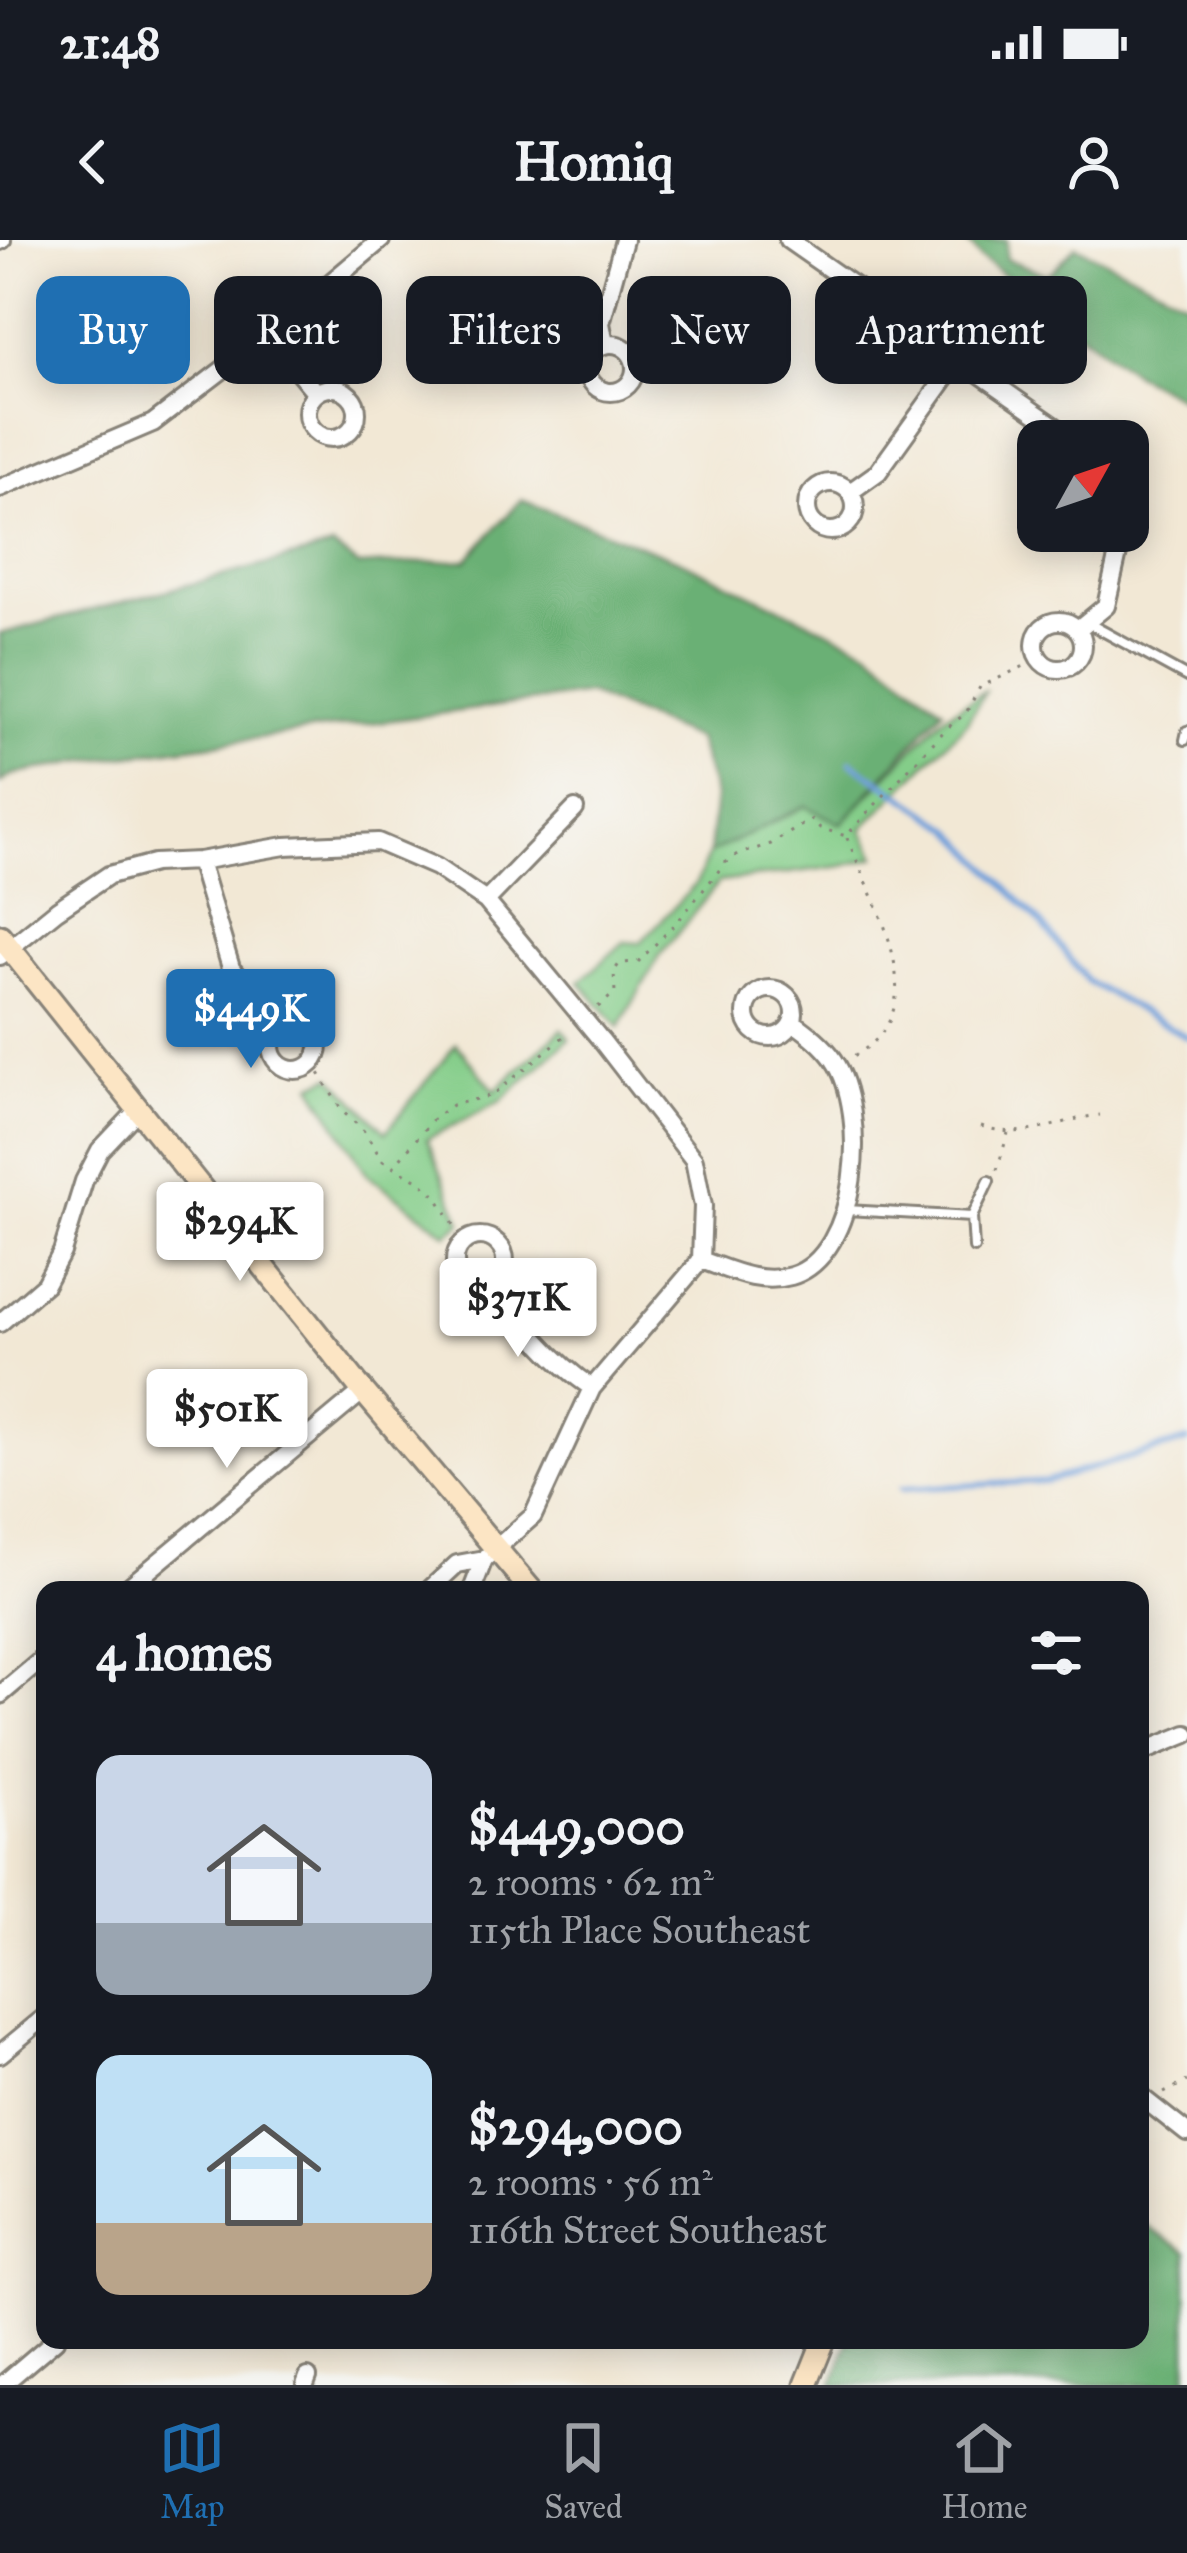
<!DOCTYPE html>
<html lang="en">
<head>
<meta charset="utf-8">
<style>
	:root { --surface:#171b24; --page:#20242c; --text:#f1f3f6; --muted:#9ea1a6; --line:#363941; --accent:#1f6fb2 }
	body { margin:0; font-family:"IM FELL Great Primer",serif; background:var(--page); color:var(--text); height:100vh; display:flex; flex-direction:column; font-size:45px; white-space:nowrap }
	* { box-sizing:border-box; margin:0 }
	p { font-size:39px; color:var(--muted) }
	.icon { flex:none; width:66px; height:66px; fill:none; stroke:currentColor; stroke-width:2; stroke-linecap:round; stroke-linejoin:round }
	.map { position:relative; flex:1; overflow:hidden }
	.details { position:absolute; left:36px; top:1341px; width:1113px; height:768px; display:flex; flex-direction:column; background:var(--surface); border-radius:24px; box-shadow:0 6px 30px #0003 }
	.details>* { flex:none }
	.banner { position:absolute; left:36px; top:36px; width:1116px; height:108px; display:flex; gap:24px }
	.needle { width:78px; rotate:50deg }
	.controls { position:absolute; left:1017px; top:180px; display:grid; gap:24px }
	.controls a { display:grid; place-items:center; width:132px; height:132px; border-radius:24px; background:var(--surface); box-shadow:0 6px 30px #0003; font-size:60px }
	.price { position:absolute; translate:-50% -102px; padding:0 27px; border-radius:12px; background:#fff; color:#222; font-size:39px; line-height:78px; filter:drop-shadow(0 3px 6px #0008) }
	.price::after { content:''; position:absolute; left:50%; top:72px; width:36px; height:27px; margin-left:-18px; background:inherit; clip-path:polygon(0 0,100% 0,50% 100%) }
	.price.current { background:var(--accent); color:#fff }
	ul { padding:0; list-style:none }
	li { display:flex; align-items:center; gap:36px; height:300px; padding:0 60px }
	li span { display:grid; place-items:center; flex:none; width:336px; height:240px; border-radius:24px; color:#555 }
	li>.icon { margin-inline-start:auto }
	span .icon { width:144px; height:144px; fill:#fffc; stroke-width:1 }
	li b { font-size:51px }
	h2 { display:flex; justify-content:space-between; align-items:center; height:144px; padding:0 60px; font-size:51px }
	.pill { padding:0 42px; border-radius:24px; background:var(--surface); box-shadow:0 6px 30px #0003; font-size:42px; line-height:108px }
	.pill.current { background:var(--accent); color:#fff }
	.status { display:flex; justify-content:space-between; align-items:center; height:84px; padding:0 60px; background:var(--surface); direction:ltr }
	.status svg { height:33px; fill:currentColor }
	header { display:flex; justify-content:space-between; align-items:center; height:156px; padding:0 60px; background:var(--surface); font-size:54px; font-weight:800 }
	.dock { display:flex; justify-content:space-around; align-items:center; height:168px; border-top:3px solid var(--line); background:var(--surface); font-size:33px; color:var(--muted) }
	.dock a { display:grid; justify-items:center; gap:6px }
	.dock .current { color:var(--accent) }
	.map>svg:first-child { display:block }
	.green { fill:#84cd89; stroke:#507452; stroke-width:3 }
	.forest { fill:#6bb075; stroke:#446648; stroke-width:3 }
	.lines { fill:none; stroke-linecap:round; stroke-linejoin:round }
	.stream { stroke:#71a0da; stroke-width:6 }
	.lane-casing { stroke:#878278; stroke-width:14 }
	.street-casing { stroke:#878278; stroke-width:22 }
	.secondary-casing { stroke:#878278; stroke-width:27 }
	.path { stroke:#878278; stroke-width:3; stroke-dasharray:3 9; stroke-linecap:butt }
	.lane { stroke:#fff; stroke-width:8 }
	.street { stroke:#fff; stroke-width:16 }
	.secondary { stroke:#fce5c4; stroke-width:21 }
</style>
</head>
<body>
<div class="status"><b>21:48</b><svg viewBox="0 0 49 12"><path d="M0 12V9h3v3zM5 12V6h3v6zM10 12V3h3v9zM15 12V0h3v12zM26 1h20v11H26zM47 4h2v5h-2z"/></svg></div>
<header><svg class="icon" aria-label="back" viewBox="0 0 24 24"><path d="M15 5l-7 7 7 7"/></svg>Homiq<svg class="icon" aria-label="person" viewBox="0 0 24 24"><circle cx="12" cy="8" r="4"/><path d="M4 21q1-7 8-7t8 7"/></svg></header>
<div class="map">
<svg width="1187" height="2145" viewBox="0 0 1187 2145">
	<rect width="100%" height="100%" fill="#f6f6f2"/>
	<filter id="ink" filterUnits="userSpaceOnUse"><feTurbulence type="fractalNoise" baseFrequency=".00833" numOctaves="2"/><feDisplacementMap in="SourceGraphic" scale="24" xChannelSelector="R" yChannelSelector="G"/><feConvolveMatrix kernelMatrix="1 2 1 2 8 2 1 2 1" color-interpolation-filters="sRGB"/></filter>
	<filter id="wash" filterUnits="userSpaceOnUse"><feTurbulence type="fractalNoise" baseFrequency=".004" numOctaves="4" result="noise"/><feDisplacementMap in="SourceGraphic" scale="48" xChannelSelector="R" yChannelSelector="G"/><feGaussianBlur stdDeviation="2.7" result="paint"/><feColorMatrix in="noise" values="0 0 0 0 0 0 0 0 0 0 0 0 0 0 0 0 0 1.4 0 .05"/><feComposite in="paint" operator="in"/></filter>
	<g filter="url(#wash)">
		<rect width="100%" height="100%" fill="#f2e8d5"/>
		<!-- green -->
		<path class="green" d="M986 450 966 483 862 589 876 617 843 626 719 642 660 715 619 787 580 742 624 702 640 703 696 644 709 614 805 566 842 583 944 476Z
			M562 789 569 799 501 861 427 899 462 982 447 994 367 934 312 845 332 836 386 892 456 804 495 851Z"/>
		<!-- forest -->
		<path class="forest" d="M965 0H1007L1006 19 1048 35 1076 6 1187 61V161L1135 134 981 18Z
			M521 260 679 320 868 409 943 469 841 584 805 566 709 614 715 557 697 499 588 454 78 522 12 535 0 543V394L333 307 359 326 467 320Z
			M1140 1982 1187 2012V2145H833L849 2100H1140Z"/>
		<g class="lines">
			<!-- stream -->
			<path class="stream" d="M851 522 952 589 1043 685 1088 742 1187 797
				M901 1249 1046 1241 1187 1201"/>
		</g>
	</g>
	<g filter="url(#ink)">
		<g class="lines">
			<!-- lane casing -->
			<g class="lane-casing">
				<path id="lane" d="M1088 383 1187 437
					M1185 500 1187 491
					M846 970 972 977
					M974 1008 972 977 989 941"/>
			</g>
			<!-- street casing -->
			<g class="street-casing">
				<path id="street" d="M788 0 1076 201
					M0 1 2 0
					M268 95 316 153
					M587 128a24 24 0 1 1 48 0a24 24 0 1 1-48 0Z
					M605 104 601 83 624 0
					M307 173a25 25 0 1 1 50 0a25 25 0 1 1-50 0Z
					M807 267a24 24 0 1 1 48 0a24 24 0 1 1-48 0Z
					M0 248 153 183 268 95 381 0
					M850 252 878 232 959 119
					M1035 405a24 24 0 1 1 48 0a24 24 0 1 1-48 0Z
					M1078 389 1106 366 1123 291
					M199 621 231 728 279 788
					M486 661 575 569
					M0 716 57 670 109 635 154 623 199 621 285 606 378 602 436 627 486 661 601 800 694 920 703 966 701 1020
					M746 773a24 24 0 1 1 48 0a24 24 0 1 1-48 0Z
					M271 806a24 24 0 1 1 48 0a24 24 0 1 1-48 0Z
					M455 1021a25 25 0 1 1 50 0a25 25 0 1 1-50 0Z
					M701 1020C730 1030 759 1045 791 1036 860 1016 869 871 834 820 823 804 808 793 793 782
					M493 1043C522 1085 550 1119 592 1148
					M0 1083 45 1044 62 1012 84 941 100 910 136 872
					M125 1350 363 1151
					M429 1350 457 1324 484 1319
					M472 1350 484 1319 533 1276 592 1148 701 1020
					M0 1455 45 1417
					M1140 1513 1187 1494
					M0 1814 45 1777
					M1140 1856 1187 1893
					M2 2145 55 2100
					M305 2145 308 2137"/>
			</g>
			<!-- secondary casing -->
			<g class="secondary-casing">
				<path id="secondary" d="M0 696 363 1151 531 1350
					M806 2145 824 2100"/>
			</g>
			<!-- path -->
			<path class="path" d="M847 598C873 662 942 773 851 817
				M598 767 615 753 614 731 620 723 638 722 679 680 725 623 736 615 771 604 812 579 820 588 846 596 946 489 966 473 980 447 1039 419
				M313 823 342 871 363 890 383 921 420 941 436 956 464 1001
				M981 886C1029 902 1055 880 1100 875
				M393 927 433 879 452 865 493 855 568 793
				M997 930 1008 893
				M1164 1853 1187 1841"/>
			<!-- lane -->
			<use href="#lane" class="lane"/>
			<!-- street -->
			<use href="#street" class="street"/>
			<!-- secondary -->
			<use href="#secondary" class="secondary"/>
		</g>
	</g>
</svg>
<div class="controls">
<a><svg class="needle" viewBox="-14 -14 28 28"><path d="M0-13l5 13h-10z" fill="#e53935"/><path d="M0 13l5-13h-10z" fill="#9ea1a6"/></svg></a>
</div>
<b class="price current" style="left:251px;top:831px">$449K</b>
<b class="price" style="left:240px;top:1044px">$294K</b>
<b class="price" style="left:518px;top:1120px">$371K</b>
<b class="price" style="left:227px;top:1231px">$501K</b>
<div class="banner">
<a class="pill current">Buy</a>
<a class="pill">Rent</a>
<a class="pill">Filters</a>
<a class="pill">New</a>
<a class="pill">Apartment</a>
</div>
<section class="details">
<h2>4 homes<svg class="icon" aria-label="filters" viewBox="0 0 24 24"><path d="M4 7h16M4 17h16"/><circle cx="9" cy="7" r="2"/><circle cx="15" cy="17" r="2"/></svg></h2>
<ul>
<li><span style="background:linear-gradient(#c9d6e8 70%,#9aa5b1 0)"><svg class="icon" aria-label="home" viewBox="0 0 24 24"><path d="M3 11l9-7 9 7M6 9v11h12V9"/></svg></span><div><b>$449,000</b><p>2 rooms · 62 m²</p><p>115th Place Southeast</p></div></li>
<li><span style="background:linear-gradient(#bfe0f5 70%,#b9a48a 0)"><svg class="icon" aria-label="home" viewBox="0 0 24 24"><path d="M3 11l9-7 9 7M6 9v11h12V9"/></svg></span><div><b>$294,000</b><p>2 rooms · 56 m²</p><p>116th Street Southeast</p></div></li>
</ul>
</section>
</div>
<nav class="dock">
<a class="current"><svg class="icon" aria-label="map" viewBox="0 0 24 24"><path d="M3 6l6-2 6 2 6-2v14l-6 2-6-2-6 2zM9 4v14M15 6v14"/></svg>Map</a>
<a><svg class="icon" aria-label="saved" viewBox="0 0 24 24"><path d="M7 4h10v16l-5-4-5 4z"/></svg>Saved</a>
<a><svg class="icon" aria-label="home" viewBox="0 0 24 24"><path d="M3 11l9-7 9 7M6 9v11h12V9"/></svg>Home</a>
</nav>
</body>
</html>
